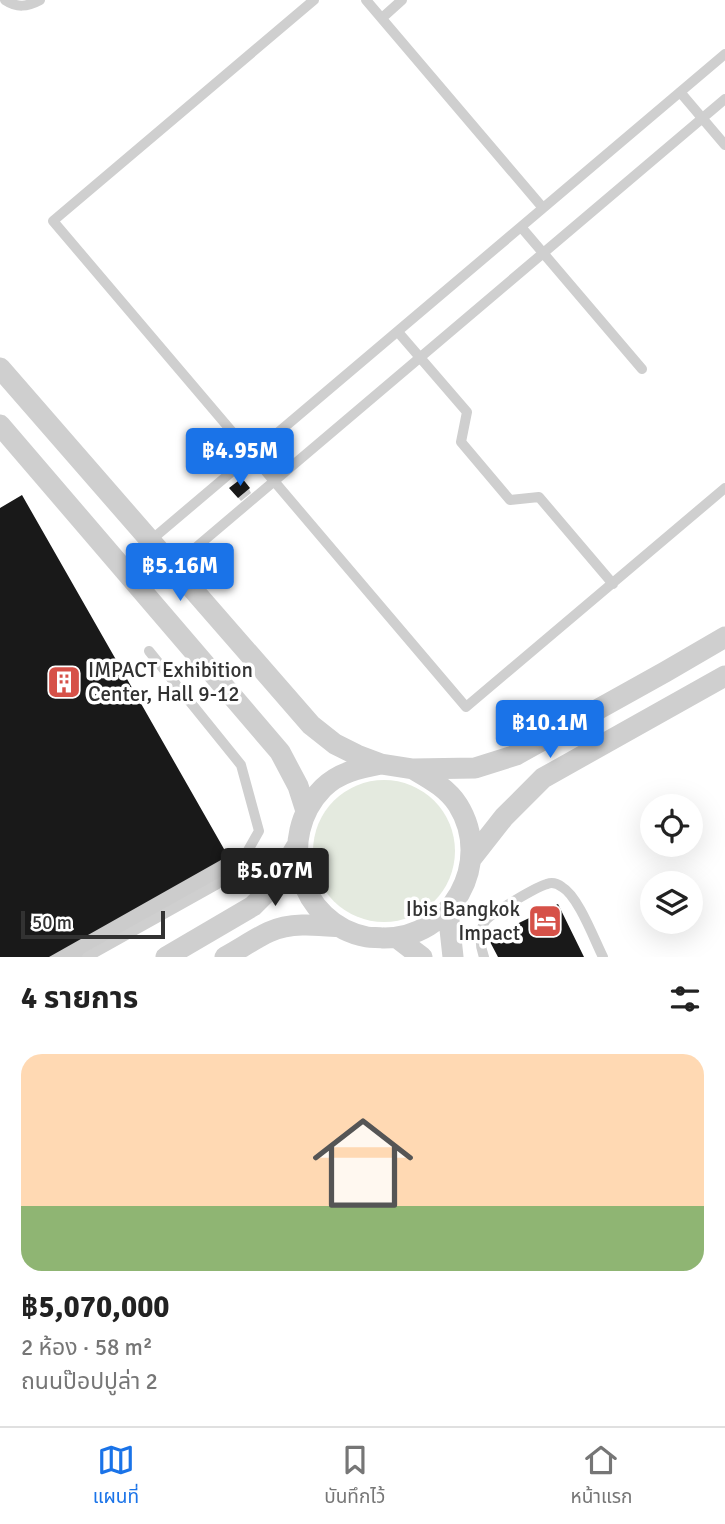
<!DOCTYPE html>
<html lang="th">
<head>
<meta charset="utf-8">
<style>
	:root { --surface:#fff; --page:#f6f6f6; --text:#222; --muted:#767676; --line:#e0e0e0; --accent:#1a73e8 }
	body { margin:0; font-family:Signika,"Noto Sans Thai",sans-serif; background:var(--page); color:var(--text); height:100vh; display:flex; flex-direction:column; font-size:26px; white-space:nowrap }
	* { box-sizing:border-box; margin:0 }
	p { font-size:23px; color:var(--muted) }
	.icon { flex:none; width:38px; height:38px; fill:none; stroke:currentColor; stroke-width:2; stroke-linecap:round; stroke-linejoin:round }
	.map { position:relative; height:957px; overflow:hidden }
	.side { display:flex; flex-direction:column; background:var(--surface); flex:1 }
	.side>* { flex:none }
	.buttons { position:absolute; left:640px; top:794px; display:grid; gap:14px }
	.buttons a { display:grid; place-items:center; width:63px; height:63px; border-radius:50%; background:var(--surface); box-shadow:0 7px 28px #0002; font-size:35px }
	.scale { position:absolute; left:21px; bottom:18px; width:144px; box-sizing:border-box; padding-left:7px; border:4px solid #323232; border-top:0; font-size:19px; line-height:24px; white-space:nowrap; color:#323232; -webkit-text-stroke:5px #fff; paint-order:stroke }
	.price { position:absolute; translate:-50% -60px; padding:0 16px; border-radius:7px; background:var(--accent); color:#fff; font-size:23px; line-height:46px; filter:drop-shadow(0 2px 4px #0008) }
	.price::after { content:''; position:absolute; left:50%; top:42px; width:21px; height:16px; margin-left:-10px; background:inherit; clip-path:polygon(0 0,100% 0,50% 100%) }
	.price.selected { background:#222; color:#fff }
	ul { padding:0; list-style:none }
	li { display:grid; align-content:center; gap:14px; height:371px; padding:0 21px }
	li span { display:grid; place-items:center; height:217px; border-radius:21px; color:#555 }
	li>.icon { margin-inline-start:auto }
	span .icon { width:126px; height:126px; fill:#fffc; stroke-width:1 }
	li b { font-size:30px }
	h2 { display:flex; justify-content:space-between; align-items:center; height:84px; padding:0 21px; font-size:30px }
	.dock { display:flex; justify-content:space-around; align-items:center; height:98px; border-top:2px solid var(--line); background:var(--surface); font-size:19px; color:var(--muted) }
	.dock a { display:grid; justify-items:center; gap:4px }
	.dock .selected { color:var(--accent) }
	.map>svg:first-child { display:block }
	.green { fill:#e4eadf }
	.shadow { fill:#0003 }
	.building { fill:#191919 }
	.lines { fill:none; stroke-linecap:round; stroke-linejoin:round }
	.service { stroke:#cfcfcf; stroke-width:10 }
	.minor { stroke:#cfcfcf; stroke-width:21 }
	.labels { text-anchor:middle; dominant-baseline:central; stroke-width:7; stroke-linejoin:round; paint-order:stroke }
	.poi-label { font-size:21px; fill:#323232; stroke:#fff; text-anchor:start }
</style>
</head>
<body>
<div class="map">
<svg width="725" height="957" viewBox="0 0 725 957">
	<rect width="100%" height="100%" fill="#fff"/>
	<!-- green -->
	<path class="green" d="M313 851a71 71 0 1 1 142 0a71 71 0 1 1-142 0Z"/>
	<!-- shadow -->
	<path class="shadow" d="M249 489 251 493 241 501 234 493Z
		M21 498 238 877 96 957H0V510Z"/>
	<!-- building -->
	<path class="building" d="M242 478 250 488 238 498 229 488Z
		M22 495 228 856 49 957H0V508Z
		M558 904 584 957H498L488 938Z"/>
	<g class="lines">
		<!-- service -->
		<path class="service" d="M5 0C17 8 27 7 40 0
			M314 0 53 221 466 707 725 488
			M366 0 543 208
			M382 18 402 0
			M680 92 725 145
			M521 227 642 369
			M398 332 467 412 461 442 510 500 539 497 613 584
			M150 541 725 54
			M174 566 725 99
			M87 957 234 875 259 831 241 765 149 651
			M484 957C480 946 478 930 486 920 492 913 538 886 547 884 552 882 558 884 562 887 578 896 594 939 603 957"/>
		<!-- minor -->
		<path class="minor" d="M0 368 311 725 335 744 357 755 381 764 413 769 475 768 516 755 665 672 725 637
			M0 425 280 752 298 786 306 811
			M381 764C360 768 339 772 323 788 275 837 298 924 367 937 372 938 378 937 383 938 451 939 494 863 458 805 447 788 430 779 413 769
			M471 859 504 817 543 778 725 676
			M448 911 453 957
			M397 938 422 957
			M166 957 253 906 268 891 280 874 296 847
			M225 957C240 949 254 939 269 932 291 922 317 925 340 927"/>
	</g>
	<!-- icons -->
	<defs>
		<g id="building-square" transform="scale(1.75)"><rect x="-9" y="-9" width="18" height="18" rx="4" fill="#d65148" stroke="#fff"/><path d="M-4-6H4V6H1V3H-1V6H-4ZM-2.5-4.3h1.7v1.8h-1.7ZM.8-4.3h1.7v1.8H.8ZM-2.5-1h1.7V.8h-1.7ZM.8-1h1.7V.8H.8Z" fill="#fff"/></g>
		<g id="hotel-square" transform="scale(1.75)"><rect x="-9" y="-9" width="18" height="18" rx="4" fill="#d65148" stroke="#fff"/><path d="M-6-4.5h1.5V1H6V5H4.5V3h-9V5H-6ZM-4 0a1.8 1.8 0 1 1 3.6 0ZM.5 0V-2.5h3Q6-2.5 6 0Z" fill="#fff"/></g>
	</defs>
	<g fill-rule="evenodd">
		<use href="#building-square" x="64" y="682"/>
		<use href="#hotel-square" x="545" y="921"/>
	</g>
	<g class="labels">
		<!-- poi labels -->
		<g class="poi-label">
			<text x="88" y="670">IMPACT Exhibition<tspan x="88" dy="24">Center, Hall 9-12</tspan></text>
			<text x="520" y="909" text-anchor="end">Ibis Bangkok<tspan x="520" dy="24">Impact</tspan></text>
		</g>
	</g>
</svg>
<div class="buttons">
<a><svg class="icon" aria-label="locate" viewBox="0 0 24 24"><circle cx="12" cy="12" r="6"/><path d="M12 2v4M12 18v4M2 12h4M18 12h4"/></svg></a>
<a><svg class="icon" aria-label="layers" viewBox="0 0 24 24"><path d="M12 4l9 5-9 5-9-5zM3 14l9 5 9-5"/></svg></a>
</div>
<div class="scale">50 m</div>
<b class="price" style="left:240px;top:488px">฿4.95M</b>
<b class="price" style="left:180px;top:603px">฿5.16M</b>
<b class="price" style="left:550px;top:760px">฿10.1M</b>
<b class="price selected" style="left:275px;top:908px">฿5.07M</b>
</div>
<section class="side">
<h2>4 รายการ<svg class="icon" aria-label="filters" viewBox="0 0 24 24"><path d="M4 7h16M4 17h16"/><circle cx="9" cy="7" r="2"/><circle cx="15" cy="17" r="2"/></svg></h2>
<ul>
<li><span style="background:linear-gradient(#ffd9b3 70%,#8fb573 0)"><svg class="icon" aria-label="home" viewBox="0 0 24 24"><path d="M3 11l9-7 9 7M6 9v11h12V9"/></svg></span><div><b>฿5,070,000</b><p>2 ห้อง · 58 m²</p><p>ถนนป๊อปปูล่า 2</p></div></li>
</ul>
</section>
<nav class="dock">
<a class="selected"><svg class="icon" aria-label="map" viewBox="0 0 24 24"><path d="M3 6l6-2 6 2 6-2v14l-6 2-6-2-6 2zM9 4v14M15 6v14"/></svg>แผนที่</a>
<a><svg class="icon" aria-label="saved" viewBox="0 0 24 24"><path d="M7 4h10v16l-5-4-5 4z"/></svg>บันทึกไว้</a>
<a><svg class="icon" aria-label="home" viewBox="0 0 24 24"><path d="M3 11l9-7 9 7M6 9v11h12V9"/></svg>หน้าแรก</a>
</nav>
</body>
</html>
